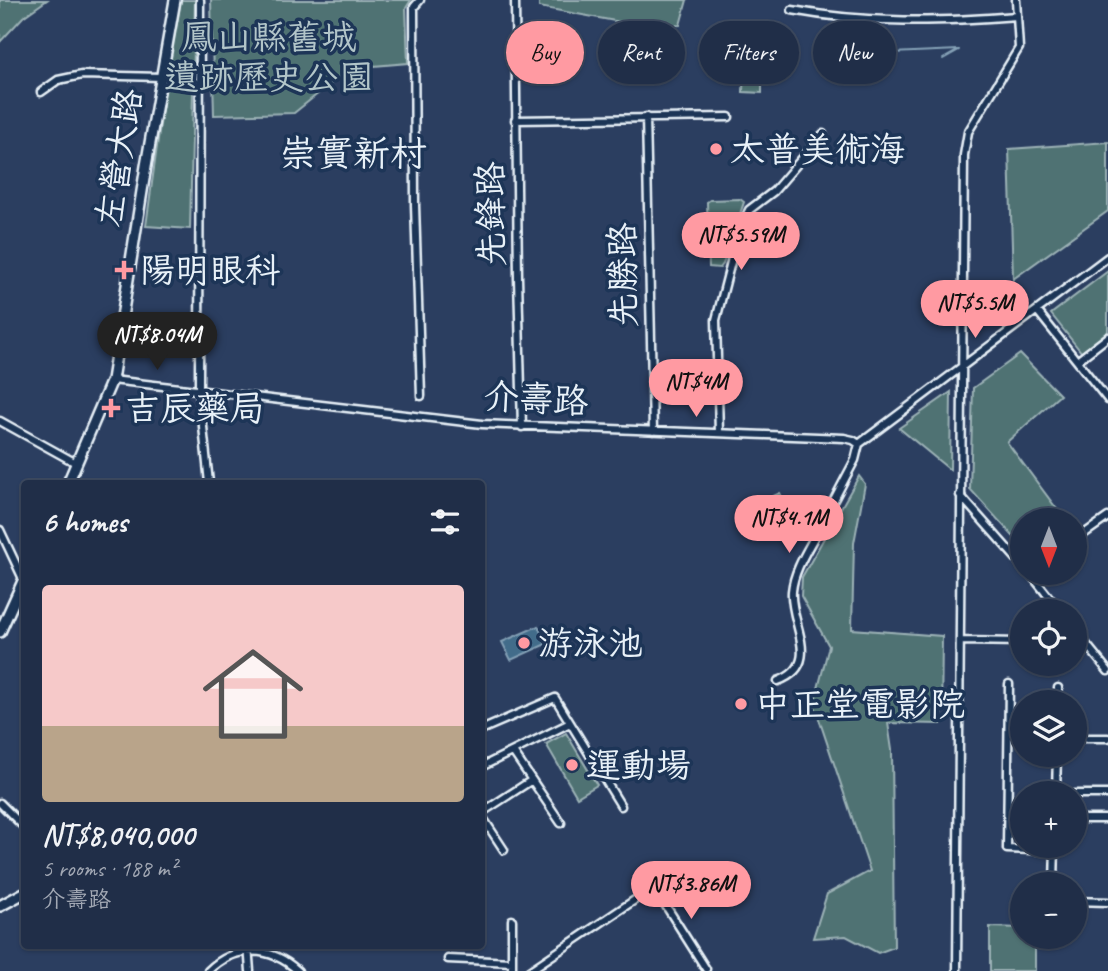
<!DOCTYPE html>
<html lang="en">
<head>
<meta charset="utf-8">
<style>
	:root { --surface:#202e48; --page:#28364f; --text:#f1f3f6; --muted:#a2a8b4; --line:#3d4a60; --accent:#ff9aa2 }
	body { margin:0; font-family:Caveat,"LXGW WenKai TC",sans-serif; background:var(--page); color:var(--text); height:100vh; display:flex; flex-direction:column; font-size:26px; white-space:nowrap }
	* { box-sizing:border-box; margin:0 }
	p { font-size:23px; color:var(--muted) }
	.icon { flex:none; width:38px; height:38px; fill:none; stroke:currentColor; stroke-width:2; stroke-linecap:round; stroke-linejoin:round }
	.map { position:relative; flex:1; overflow:hidden }
	.drawer { position:absolute; left:21px; top:480px; width:464px; height:469px; display:flex; flex-direction:column; background:var(--surface); border-radius:7px; box-shadow:0 2px 5px #0004,0 0 0 2px var(--line) }
	.drawer>* { flex:none }
	.top-card { position:absolute; left:506px; top:21px; width:497px; height:63px; display:flex; gap:14px }
	.needle { width:46px; rotate:180deg }
	.buttons { position:absolute; left:1010px; top:508px; display:grid; gap:14px }
	.buttons a { display:grid; place-items:center; width:77px; height:77px; border-radius:50%; background:var(--surface); box-shadow:0 2px 5px #0004,0 0 0 2px var(--line); font-size:35px }
	.price { position:absolute; translate:-50% -60px; padding:0 16px; border-radius:24px; background:var(--accent); color:#111; font-size:23px; line-height:46px; filter:drop-shadow(0 2px 4px #0008) }
	.price::after { content:''; position:absolute; left:50%; top:42px; width:21px; height:16px; margin-left:-10px; background:inherit; clip-path:polygon(0 0,100% 0,50% 100%) }
	.price.selected { background:#222; color:#fff }
	ul { padding:0; list-style:none }
	li { display:grid; align-content:center; gap:14px; height:371px; padding:0 21px }
	li span { display:grid; place-items:center; height:217px; border-radius:7px; color:#555 }
	li>.icon { margin-inline-start:auto }
	span .icon { width:126px; height:126px; fill:#fffc; stroke-width:1 }
	li b { font-size:30px }
	h2 { display:flex; justify-content:space-between; align-items:center; height:84px; padding:0 21px; font-size:30px }
	.tag { padding:0 24px; border-radius:32px; background:var(--surface); box-shadow:0 2px 5px #0004,0 0 0 2px var(--line); font-size:24px; line-height:63px }
	.tag.selected { background:var(--accent); color:#111 }
	.map>svg:first-child { display:block }
	.green { fill:#4f7273; stroke:#9cb2b6; stroke-width:2 }
	.water { fill:#436c8a; stroke:#85a1b6; stroke-width:2 }
	.lines { fill:none; stroke-linecap:round; stroke-linejoin:round }
	.stream { stroke:#85a1b6; stroke-width:2 }
	.street-casing { stroke:#e8f1f8; stroke-width:11 }
	.secondary-casing { stroke:#e8f1f8; stroke-width:14 }
	.street { stroke:#1d3557; stroke-width:6 }
	.secondary { stroke:#1d3557; stroke-width:9 }
	.poi-dot { fill:#ff9aa2; stroke:#1d3557; stroke-width:2.5 }
	.labels { text-anchor:middle; dominant-baseline:central; stroke-width:7; stroke-linejoin:round; paint-order:stroke }
	.park-label { font-size:35px; fill:#b2c5c9; stroke:#1d3557 }
	.poi-label { font-size:35px; fill:#e8f1f8; stroke:#1d3557; text-anchor:start }
	.street-label { font-size:35px; fill:#e8f1f8; stroke:#1d3557 }
	.neighbourhood-label { font-size:37px; fill:#e8f1f8; stroke:#1d3557 }
</style>
</head>
<body>
<div class="map">
<svg width="1108" height="971" viewBox="0 0 1108 971">
	<rect width="100%" height="100%" fill="#2b3e60"/>
	<filter id="ink" filterUnits="userSpaceOnUse"><feTurbulence type="fractalNoise" baseFrequency=".0143" numOctaves="2"/><feDisplacementMap in="SourceGraphic" scale="14" xChannelSelector="R" yChannelSelector="G"/><feConvolveMatrix kernelMatrix="1 2 1 2 8 2 1 2 1" color-interpolation-filters="sRGB"/></filter>
	<g filter="url(#ink)">
		<!-- green -->
		<path class="green" d="M0 0H47L23 17 0 42Z
			M181 0H195L190 229 146 226 166 81Z
			M211 0H411L406 8 408 63 350 68 294 113 214 115Z
			M539 0H687L680 25 642 26 539 7Z
			M744 65H762V93L743 92Z
			M1108 142V211L1013 279 1009 149Z
			M740 199 744 202 723 264 720 268 709 267 707 202 710 200Z
			M1108 271V332L1082 353 1051 314Z
			M1020 354 1060 395 1007 442 1065 520H1022V546L970 489 973 388Z
			M951 392 950 470 899 428Z
			M859 476 865 484 854 543 852 629 942 636 941 724 888 723 892 750 894 947 878 953 846 936 813 938 827 894 870 871 814 704 829 646 801 596 802 577Z
			M780 493 793 520 765 532 753 505Z
			M566 733 597 785 577 797 546 744Z
			M990 927 1022 928V936H1035V971H990Z"/>
		<!-- water -->
		<path class="water" d="M538 626 546 644 511 660 502 642Z"/>
		<g class="lines">
			<!-- stream -->
			<path class="stream" d="M891 53 959 50
				M943 59 959 50"/>
			<!-- street casing -->
			<g class="street-casing">
				<path id="street" d="M200 0 199 389 209 483
					M420 0 414 7 415 205 421 396
					M515 0 518 278 522 427
					M792 10C867 24 941 22 1017 16
					M41 92 58 80 82 75 161 77
					M646 117 653 431
					M515 120 729 117
					M1038 312 1108 400
					M1077 361 1108 337
					M112 380 482 424 844 438 853 440 859 444
					M0 421 76 463
					M719 433 716 320 739 231 749 210 774 191 823 134
					M859 444 1108 257
					M960 495 1022 565
					M0 530 24 581
					M1074 541 1108 517
					M1029 572 1060 611
					M1074 629 1108 671
					M960 641 1022 642
					M778 681C824 664 789 623 792 591 794 570 807 551 817 532 830 508 842 484 855 460L859 444
					M1009 684 1007 849 1055 851
					M1058 702V688
					M481 730 555 698 621 806
					M1074 738H1108
					M513 752 561 823
					M481 767 570 723
					M1056 793 1057 754
					M1074 794H1108
					M0 803 24 827
					M481 813 532 780
					M481 815 504 850
					M1074 819H1108
					M1054 884 1055 845
					M1074 901 1108 902
					M512 920V971
					M228 945 249 951 259 945
					M248 945 250 971
					M448 959 512 962
					M208 971C235 944 271 946 298 971
					M529 971 654 887 706 969
					M957 971 964 155 968 132 1019 48 1016 0"/>
			</g>
			<!-- secondary casing -->
			<g class="secondary-casing">
				<path id="secondary" d="M68 483 112 380 146 166 175 0
					M0 632 24 579
					M0 906 24 893"/>
			</g>
			<!-- street -->
			<use href="#street" class="street"/>
			<!-- secondary -->
			<use href="#secondary" class="secondary"/>
		</g>
	</g>
	<!-- markers -->
	<g class="poi-dot">
		<circle cx="716" cy="149" r="7"/>
		<path d="M120.5 259.5h7v7h7v7h-7v7h-7v-7h-7v-7h7z"/>
		<path d="M107.5 397.5h7v7h7v7h-7v7h-7v-7h-7v-7h7z"/>
		<circle cx="524" cy="643" r="7"/>
		<circle cx="741" cy="704" r="7"/>
		<circle cx="572" cy="765" r="7"/>
	</g>
	<g class="labels">
		<!-- park labels -->
		<g class="park-label">
			<text x="269" y="37">鳳山縣舊城<tspan x="269" dy="40">遺跡歷史公園</tspan></text>
		</g>
		<!-- poi labels -->
		<g class="poi-label">
			<text x="730" y="149">太普美術海</text>
			<text x="140" y="270">陽明眼科</text>
			<text x="125" y="408">吉辰藥局</text>
			<text x="538" y="643">游泳池</text>
			<text x="755" y="704">中正堂電影院</text>
			<text x="586" y="765">運動場</text>
		</g>
		<!-- street labels -->
		<g class="street-label">
			<text transform="translate(119 158) rotate(-81)">左營大路</text>
			<text transform="translate(491 214) rotate(-91)">先鋒路</text>
			<text transform="translate(623 275) rotate(-91)">先勝路</text>
			<text transform="translate(536 399) rotate(3)">介壽路</text>
		</g>
		<!-- neighbourhood labels -->
		<g class="neighbourhood-label">
			<text x="353" y="153">崇實新村</text>
		</g>
	</g>
</svg>
<div class="buttons">
<a><svg class="needle" viewBox="-14 -14 28 28"><path d="M0-13l5 13h-10z" fill="#e53935"/><path d="M0 13l5-13h-10z" fill="#a2a8b4"/></svg></a>
<a><svg class="icon" aria-label="locate" viewBox="0 0 24 24"><circle cx="12" cy="12" r="6"/><path d="M12 2v4M12 18v4M2 12h4M18 12h4"/></svg></a>
<a><svg class="icon" aria-label="layers" viewBox="0 0 24 24"><path d="M12 4l9 5-9 5-9-5zM3 14l9 5 9-5"/></svg></a>
<a>+</a>
<a>−</a>
</div>
<b class="price" style="left:741px;top:272px">NT$5.59M</b>
<b class="price" style="left:975px;top:340px">NT$5.5M</b>
<b class="price selected" style="left:157px;top:372px">NT$8.04M</b>
<b class="price" style="left:696px;top:419px">NT$4M</b>
<b class="price" style="left:789px;top:555px">NT$4.1M</b>
<b class="price" style="left:691px;top:921px">NT$3.86M</b>
<div class="top-card">
<a class="tag selected">Buy</a>
<a class="tag">Rent</a>
<a class="tag">Filters</a>
<a class="tag">New</a>
</div>
<section class="drawer">
<h2>6 homes<svg class="icon" aria-label="filters" viewBox="0 0 24 24"><path d="M4 7h16M4 17h16"/><circle cx="9" cy="7" r="2"/><circle cx="15" cy="17" r="2"/></svg></h2>
<ul>
<li><span style="background:linear-gradient(#f6c9c9 65%,#b9a48a 0)"><svg class="icon" aria-label="home" viewBox="0 0 24 24"><path d="M3 11l9-7 9 7M6 9v11h12V9"/></svg></span><div><b>NT$8,040,000</b><p>5 rooms · 188 m²</p><p>介壽路</p></div></li>
</ul>
</section>
</div>
</body>
</html>
